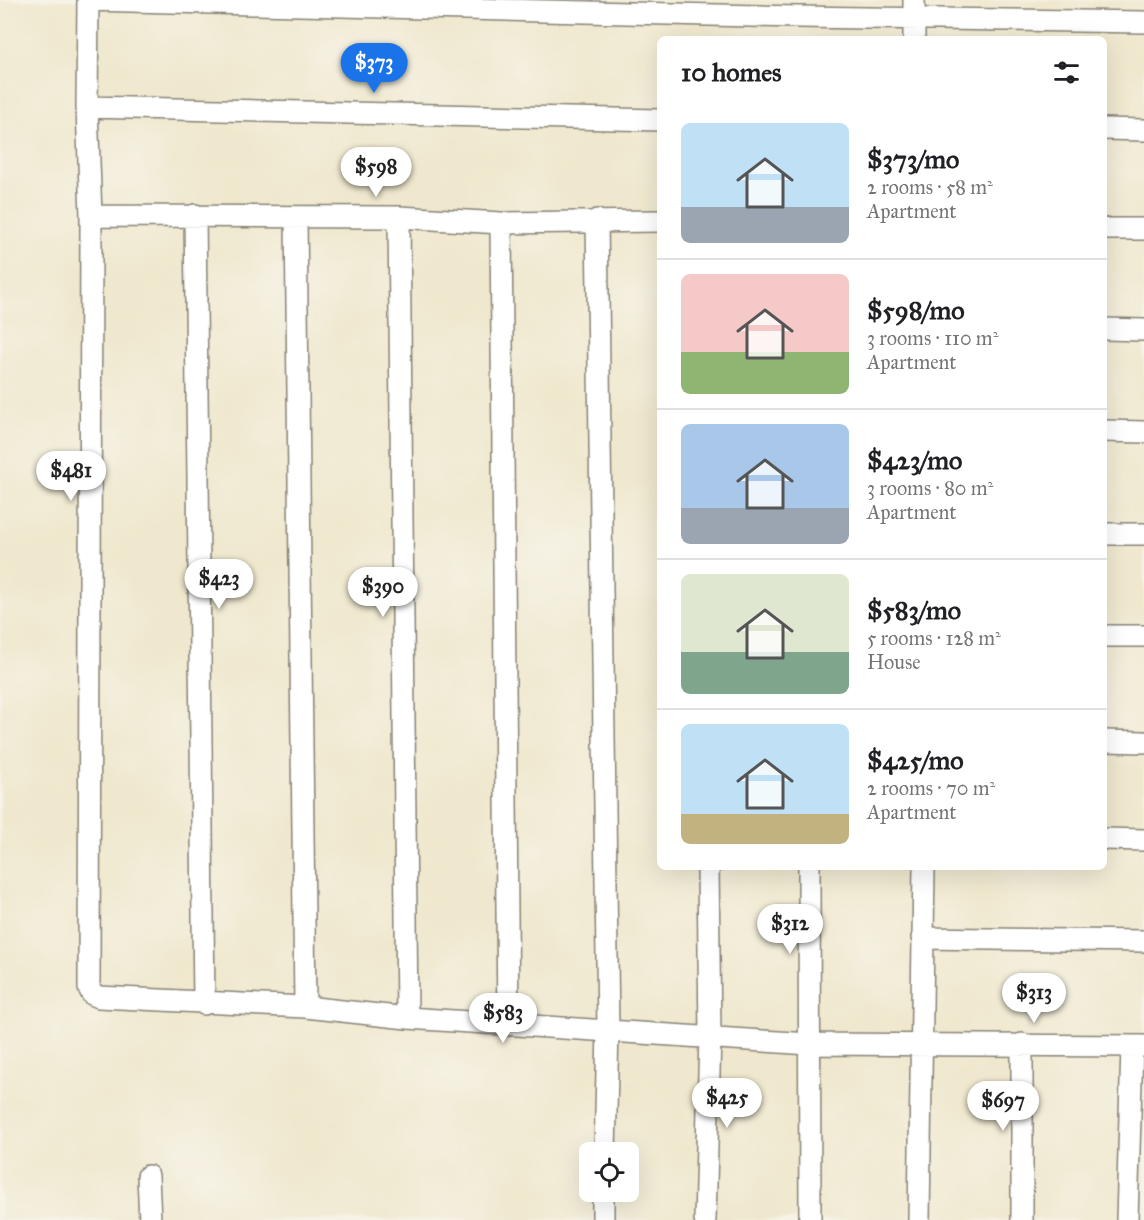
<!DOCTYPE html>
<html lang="en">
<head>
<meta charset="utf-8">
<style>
	:root { --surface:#fff; --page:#f6f6f6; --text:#202124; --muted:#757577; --line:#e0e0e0; --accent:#1a73e8 }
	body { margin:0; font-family:"IM FELL Great Primer",serif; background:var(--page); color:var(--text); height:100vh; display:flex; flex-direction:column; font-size:22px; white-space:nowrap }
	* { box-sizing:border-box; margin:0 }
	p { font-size:20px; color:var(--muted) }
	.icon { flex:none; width:33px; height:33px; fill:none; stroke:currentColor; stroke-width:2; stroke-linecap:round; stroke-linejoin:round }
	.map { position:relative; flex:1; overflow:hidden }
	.panel { position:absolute; left:657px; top:36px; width:450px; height:834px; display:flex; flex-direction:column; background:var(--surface); border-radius:9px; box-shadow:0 6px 24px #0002 }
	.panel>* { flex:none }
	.controls { position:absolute; left:579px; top:1142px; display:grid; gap:12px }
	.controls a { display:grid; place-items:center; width:60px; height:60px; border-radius:9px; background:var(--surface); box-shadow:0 6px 24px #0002; font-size:30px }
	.price { position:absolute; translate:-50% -51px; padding:0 14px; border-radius:21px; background:#fff; color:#222; font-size:20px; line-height:39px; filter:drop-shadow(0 2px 3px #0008) }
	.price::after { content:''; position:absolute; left:50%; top:36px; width:18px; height:14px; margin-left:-9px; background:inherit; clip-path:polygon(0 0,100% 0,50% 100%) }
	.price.active { background:var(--accent); color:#fff }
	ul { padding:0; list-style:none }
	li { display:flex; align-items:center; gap:18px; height:150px; padding:0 24px }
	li+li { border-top:2px solid var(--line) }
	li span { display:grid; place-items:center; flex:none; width:168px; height:120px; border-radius:9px; color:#555 }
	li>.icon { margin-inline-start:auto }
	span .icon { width:72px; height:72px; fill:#fffc; stroke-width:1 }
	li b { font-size:26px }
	h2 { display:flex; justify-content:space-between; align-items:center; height:72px; padding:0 24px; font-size:26px }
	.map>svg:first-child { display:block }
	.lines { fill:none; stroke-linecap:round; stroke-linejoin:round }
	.minor-casing { stroke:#868275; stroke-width:24 }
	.minor { stroke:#fff; stroke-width:21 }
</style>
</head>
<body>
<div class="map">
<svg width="1144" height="1220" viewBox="0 0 1144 1220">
	<rect width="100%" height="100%" fill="#f7f3e8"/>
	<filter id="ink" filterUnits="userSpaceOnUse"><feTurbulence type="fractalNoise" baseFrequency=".0167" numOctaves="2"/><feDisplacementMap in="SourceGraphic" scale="12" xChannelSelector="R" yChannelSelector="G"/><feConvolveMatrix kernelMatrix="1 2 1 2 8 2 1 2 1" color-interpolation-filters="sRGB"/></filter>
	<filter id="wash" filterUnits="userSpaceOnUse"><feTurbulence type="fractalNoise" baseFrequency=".008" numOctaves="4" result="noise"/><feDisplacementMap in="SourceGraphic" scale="24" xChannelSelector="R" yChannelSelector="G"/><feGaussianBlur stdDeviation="1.35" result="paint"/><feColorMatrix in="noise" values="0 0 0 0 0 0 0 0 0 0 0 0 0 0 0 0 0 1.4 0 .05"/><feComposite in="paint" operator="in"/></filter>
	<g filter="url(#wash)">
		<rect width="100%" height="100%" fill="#efe8ce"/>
	</g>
	<g filter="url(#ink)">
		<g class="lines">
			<!-- minor casing -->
			<g class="minor-casing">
				<path id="minor" d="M88 0 87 107 91 216 89 988 92 994 99 997 305 1007 407 1018 810 1044 1144 1046
					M88 0 797 17 1144 22
					M914 0V39
					M87 107 660 120
					M1104 129 1144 130
					M195 215 204 1004
					M91 216 399 217 501 223 660 221
					M296 217 305 1007
					M399 217 407 1018
					M597 220 608 1030 605 1152
					M501 223 508 1025
					M1104 229H1144
					M1104 329 1144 330
					M1104 431 1144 432
					M1104 534H1144
					M1104 636H1144
					M1104 741 1144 742
					M1104 839 1144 840
					M809 867 810 1220
					M922 938 1144 941
					M1022 1044V1220
					M148 1176 150 1220
					M603 1220V1191
					M705 1220 710 1036 708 867
					M919 1220 924 867
					M1127 1220 1132 1046"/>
			</g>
			<!-- minor -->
			<use href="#minor" class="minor"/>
		</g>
	</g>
</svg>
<div class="controls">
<a><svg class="icon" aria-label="locate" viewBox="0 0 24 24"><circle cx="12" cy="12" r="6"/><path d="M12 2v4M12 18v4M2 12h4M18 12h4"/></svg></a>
</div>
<b class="price active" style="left:374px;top:94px">$373</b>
<b class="price" style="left:376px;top:198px">$598</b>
<b class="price" style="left:71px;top:502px">$481</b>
<b class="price" style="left:219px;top:610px">$423</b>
<b class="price" style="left:383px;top:618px">$390</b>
<b class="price" style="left:790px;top:955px">$312</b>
<b class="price" style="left:1034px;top:1024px">$313</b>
<b class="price" style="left:503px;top:1044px">$583</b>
<b class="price" style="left:727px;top:1129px">$425</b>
<b class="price" style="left:1003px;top:1132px">$697</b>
<section class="panel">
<h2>10 homes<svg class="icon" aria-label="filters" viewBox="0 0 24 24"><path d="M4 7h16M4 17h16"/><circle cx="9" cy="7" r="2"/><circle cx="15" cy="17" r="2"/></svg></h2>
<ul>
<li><span style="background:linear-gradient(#bfe0f5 70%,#9aa5b1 0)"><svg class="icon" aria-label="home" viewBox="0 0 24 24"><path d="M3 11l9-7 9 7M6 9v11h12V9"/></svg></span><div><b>$373/mo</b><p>2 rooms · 58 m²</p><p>Apartment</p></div></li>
<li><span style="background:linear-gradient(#f6c9c9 65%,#8fb573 0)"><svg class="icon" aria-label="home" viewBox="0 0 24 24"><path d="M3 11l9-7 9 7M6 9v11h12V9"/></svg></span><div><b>$598/mo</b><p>3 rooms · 110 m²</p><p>Apartment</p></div></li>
<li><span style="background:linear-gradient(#a9c7e8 70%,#9aa5b1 0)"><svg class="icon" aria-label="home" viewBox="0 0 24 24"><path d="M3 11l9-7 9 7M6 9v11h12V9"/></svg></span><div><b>$423/mo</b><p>3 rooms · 80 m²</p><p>Apartment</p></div></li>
<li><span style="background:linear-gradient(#dfe7d0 65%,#7fa58c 0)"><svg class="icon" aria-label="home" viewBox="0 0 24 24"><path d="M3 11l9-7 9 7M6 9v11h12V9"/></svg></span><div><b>$583/mo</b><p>5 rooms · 128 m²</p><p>House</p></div></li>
<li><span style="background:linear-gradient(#bfe0f5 75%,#c2b280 0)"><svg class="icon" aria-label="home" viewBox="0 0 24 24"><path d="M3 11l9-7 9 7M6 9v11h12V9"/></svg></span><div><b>$425/mo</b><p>2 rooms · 70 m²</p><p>Apartment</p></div></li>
</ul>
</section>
</div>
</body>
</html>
